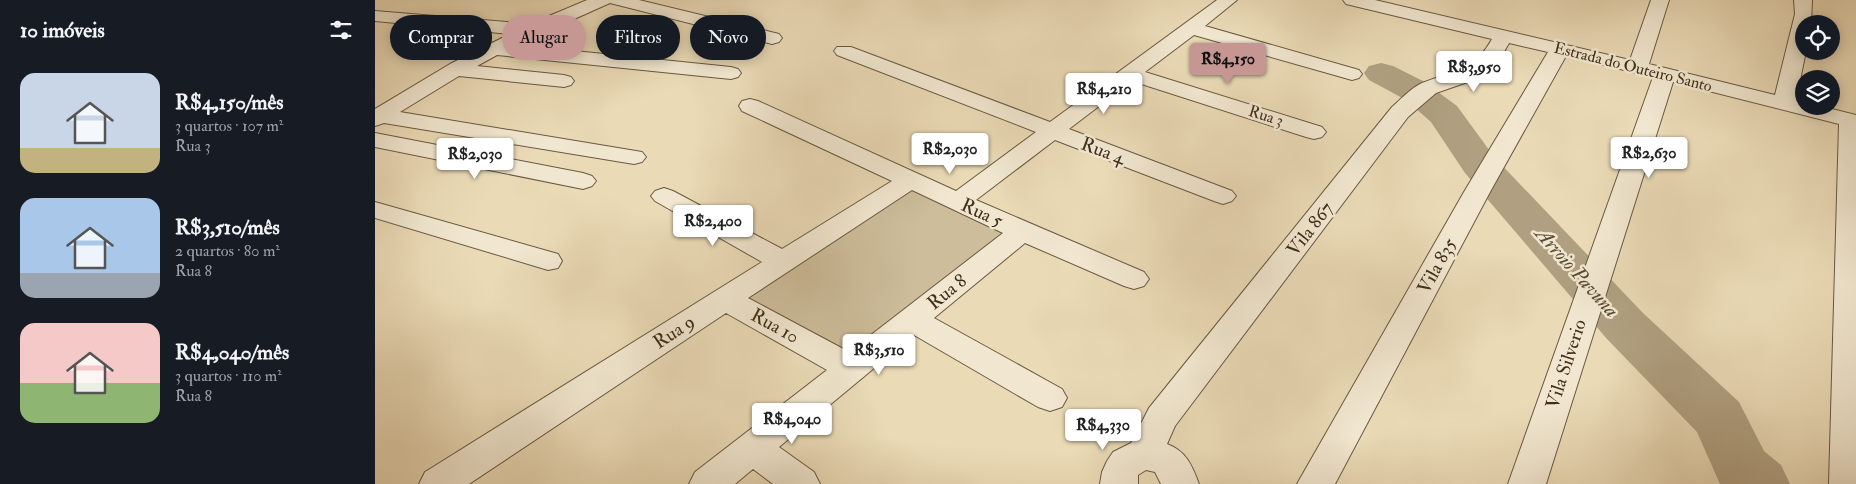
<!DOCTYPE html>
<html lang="pt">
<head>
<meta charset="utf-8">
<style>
	:root { --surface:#171b24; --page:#242831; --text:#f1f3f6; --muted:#9ea1a6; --accent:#c59692 }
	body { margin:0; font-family:"IM FELL Double Pica",serif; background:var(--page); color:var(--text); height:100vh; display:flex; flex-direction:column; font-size:19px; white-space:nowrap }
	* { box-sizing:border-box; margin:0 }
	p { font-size:16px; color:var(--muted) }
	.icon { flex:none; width:28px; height:28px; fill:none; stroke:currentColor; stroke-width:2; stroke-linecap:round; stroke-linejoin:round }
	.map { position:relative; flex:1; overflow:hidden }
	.drawer { display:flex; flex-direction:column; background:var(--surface); width:375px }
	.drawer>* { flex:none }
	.hud { position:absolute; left:15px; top:15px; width:475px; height:45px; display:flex; gap:10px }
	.controls { position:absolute; left:1420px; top:15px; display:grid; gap:10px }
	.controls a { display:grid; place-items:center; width:45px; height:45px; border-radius:50%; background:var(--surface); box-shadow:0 2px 12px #0003; font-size:25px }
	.price { position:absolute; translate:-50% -42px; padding:0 11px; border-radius:5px; background:#fff; color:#222; font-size:16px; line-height:32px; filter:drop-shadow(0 1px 2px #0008) }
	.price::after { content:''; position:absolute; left:50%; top:30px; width:15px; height:11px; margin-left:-8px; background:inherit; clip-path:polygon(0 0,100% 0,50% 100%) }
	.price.selected { background:var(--accent); color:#111 }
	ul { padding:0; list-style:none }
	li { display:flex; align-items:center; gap:15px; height:125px; padding:0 20px }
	li span { display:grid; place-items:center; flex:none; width:140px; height:100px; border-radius:15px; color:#555 }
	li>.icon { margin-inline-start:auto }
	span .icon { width:60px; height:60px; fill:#fffc; stroke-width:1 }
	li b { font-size:21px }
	h2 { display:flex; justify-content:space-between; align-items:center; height:60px; padding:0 20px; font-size:21px }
	.tag { padding:0 18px; border-radius:22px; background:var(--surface); box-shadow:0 2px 12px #0003; font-size:18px; line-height:45px }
	.tag.selected { background:var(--accent); color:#111 }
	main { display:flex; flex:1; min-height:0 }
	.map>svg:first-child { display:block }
	.green { fill:#cdbd9b; stroke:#86765a }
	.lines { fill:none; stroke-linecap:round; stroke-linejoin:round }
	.river { fill:#b0a081; fill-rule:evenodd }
	.minor-casing { stroke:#695941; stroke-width:2 }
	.minor { fill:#f1e7d0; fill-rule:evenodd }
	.labels { text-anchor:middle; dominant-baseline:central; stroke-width:5; stroke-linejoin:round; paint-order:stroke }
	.far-street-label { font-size:16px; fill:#3e2e1a; stroke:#f1e7d0 }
	.street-label { font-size:19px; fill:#3e2e1a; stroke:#f1e7d0 }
	.water-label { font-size:20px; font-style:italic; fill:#5a4a34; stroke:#f1e7d0 }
</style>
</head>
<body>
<main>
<section class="drawer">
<h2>10 imóveis<svg class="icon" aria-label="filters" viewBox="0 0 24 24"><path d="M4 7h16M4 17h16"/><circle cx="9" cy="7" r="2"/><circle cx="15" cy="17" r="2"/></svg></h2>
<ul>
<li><span style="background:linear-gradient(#c9d6e8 75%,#c2b280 0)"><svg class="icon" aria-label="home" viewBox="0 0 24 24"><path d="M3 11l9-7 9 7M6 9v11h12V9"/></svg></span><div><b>R$4,150/mês</b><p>3 quartos · 107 m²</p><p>Rua 3</p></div></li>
<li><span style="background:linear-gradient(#a9c7e8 75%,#9aa5b1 0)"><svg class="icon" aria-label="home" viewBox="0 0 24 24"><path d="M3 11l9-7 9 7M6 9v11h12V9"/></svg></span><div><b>R$3,510/mês</b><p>2 quartos · 80 m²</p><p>Rua 8</p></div></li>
<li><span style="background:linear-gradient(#f6c9c9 60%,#8fb573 0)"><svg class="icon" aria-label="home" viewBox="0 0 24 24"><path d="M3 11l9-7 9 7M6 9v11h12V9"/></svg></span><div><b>R$4,040/mês</b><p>3 quartos · 110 m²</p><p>Rua 8</p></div></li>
</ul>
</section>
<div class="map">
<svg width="1481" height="484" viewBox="0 0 1481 484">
	<rect width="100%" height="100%" fill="#eadab6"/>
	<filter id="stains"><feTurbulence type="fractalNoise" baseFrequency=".004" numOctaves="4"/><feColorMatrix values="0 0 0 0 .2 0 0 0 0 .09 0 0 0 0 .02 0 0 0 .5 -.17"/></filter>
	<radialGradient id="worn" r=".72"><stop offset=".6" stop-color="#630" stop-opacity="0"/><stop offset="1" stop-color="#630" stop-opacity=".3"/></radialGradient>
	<!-- green -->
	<path class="green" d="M538 188 635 232 478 354 371 297Z"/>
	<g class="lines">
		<!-- river -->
		<path class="river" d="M1006 63 1018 66 1048 81 1082 106 1120 158 1268 313 1364 402 1389 451 1406 465 1415 484H1345L1322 432 1232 339 1090 173 1056 122 1031 100 994 80 989 73 994 66Z"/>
		<!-- minor casing -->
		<g class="minor-casing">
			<path id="minor" d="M212 0H264L404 34 407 38 404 42 397 44 235 3 141 45 356 67 363 69 366 73 363 77 356 79 122 55 102 66 189 75 196 77 199 81 196 85 189 87 84 76 25 112 267 152 271 157 267 162 259 164 9 123 0 126V109L75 64 135 34 0 21V11L155 24Z
				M842 0H862L830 26 984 70 987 74 984 78 977 80 819 35 770 72 947 127 951 132 947 137 939 139 931 137 757 81 694 129 857 191 861 196 857 201 848 204 839 201 680 140 601 200 769 272 774 279 769 286 759 289 749 286 650 243 559 318 687 389 692 398 687 407 675 411 663 407 539 335 404 447 439 472 445 484H398L378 469 360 484H314L320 472 452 370 351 313 94 484H44L50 472 387 262 280 201 276 196 280 191 289 188 298 191 407 249 517 181 367 111 364 106 367 101 375 99 383 101 581 191 661 132 462 55 459 51 462 47H476L675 122ZM537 190 628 233 474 352 373 298Z
				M968 0H1000L1255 60 1276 0H1294L1274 64 1400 95 1420 14 1419 0H1437L1436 24H1429V51H1431L1421 100 1429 102V106H1445L1481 115V484H1454L1464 124 1298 82 1171 484H1133L1278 77 1191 56 1115 192 960 484H922L1089 192 1173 52 1134 43 1125 59 1104 78 1061 93 1033 117 800 426 792 444C811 451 817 465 824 484H786L780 472 771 470 763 475V484H725L727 472 732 461 738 452 756 443 774 408 1017 107C1026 99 1036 88 1047 83 1080 70 1098 73 1117 39L971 4Z
				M0 133 208 173 217 176 221 181 217 186 208 189 0 147Z
				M0 202 183 254 187 261 183 268 173 270 0 218Z"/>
		</g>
		<!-- minor -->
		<use href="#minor" class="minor"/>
	</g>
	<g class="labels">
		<!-- far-street labels -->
		<g class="far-street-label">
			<text transform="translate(1258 67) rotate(14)">Estrada do Outeiro Santo</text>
			<text transform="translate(891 116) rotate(18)">Rua 3</text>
		</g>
		<!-- street labels -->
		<g class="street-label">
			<text transform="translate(728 151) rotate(21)">Rua 4</text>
			<text transform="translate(607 213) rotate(25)">Rua 5</text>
			<text transform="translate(935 229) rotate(-52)">Vila 867</text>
			<text transform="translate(1062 266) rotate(-61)">Vila 835</text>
			<text transform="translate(572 292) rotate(-39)">Rua 8</text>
			<text transform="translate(400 326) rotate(29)">Rua 10</text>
			<text transform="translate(299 332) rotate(-33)">Rua 9</text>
			<text transform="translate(1191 364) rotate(-72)">Vila Silverio</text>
		</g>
		<!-- water labels -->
		<g class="water-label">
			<text transform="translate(1202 272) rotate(48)">Arroio Pavuna</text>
		</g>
	</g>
	<rect width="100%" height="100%" filter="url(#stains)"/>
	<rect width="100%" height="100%" fill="url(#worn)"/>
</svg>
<div class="controls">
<a><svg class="icon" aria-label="locate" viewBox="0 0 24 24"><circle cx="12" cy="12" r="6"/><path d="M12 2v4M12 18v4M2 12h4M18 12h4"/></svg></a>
<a><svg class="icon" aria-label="layers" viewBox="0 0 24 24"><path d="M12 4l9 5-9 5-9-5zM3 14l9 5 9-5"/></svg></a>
</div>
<b class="price selected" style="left:853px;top:85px">R$4,150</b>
<b class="price" style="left:1099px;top:93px">R$3,950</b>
<b class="price" style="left:729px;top:115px">R$4,210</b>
<b class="price" style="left:575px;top:175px">R$2,030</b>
<b class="price" style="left:1274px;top:179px">R$2,630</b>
<b class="price" style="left:100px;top:180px">R$2,030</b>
<b class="price" style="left:338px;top:247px">R$2,400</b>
<b class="price" style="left:504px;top:376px">R$3,510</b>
<b class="price" style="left:417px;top:445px">R$4,040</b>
<b class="price" style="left:728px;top:451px">R$4,330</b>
<div class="hud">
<a class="tag">Comprar</a>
<a class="tag selected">Alugar</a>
<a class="tag">Filtros</a>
<a class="tag">Novo</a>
</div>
</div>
</main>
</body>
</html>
